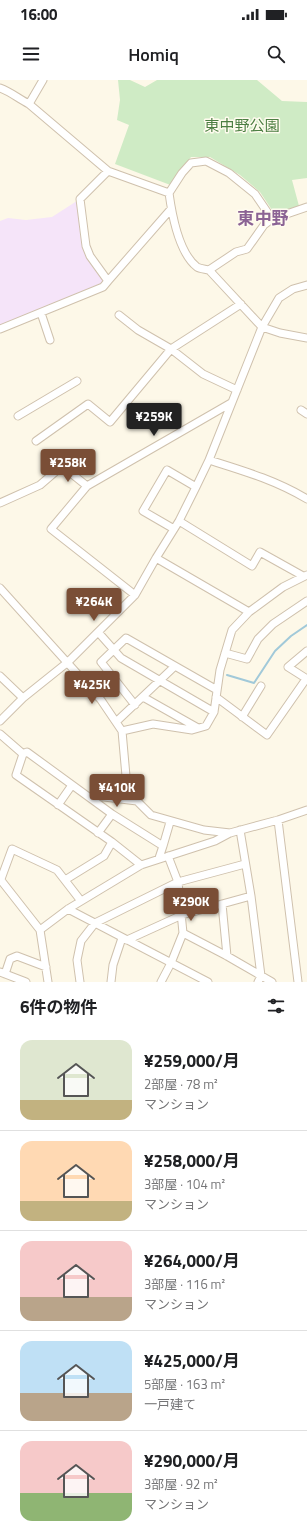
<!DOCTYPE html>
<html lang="ja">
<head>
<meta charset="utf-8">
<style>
	:root { --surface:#fff; --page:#f2f2f2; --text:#202124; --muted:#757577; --line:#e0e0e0; --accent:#7a4e36 }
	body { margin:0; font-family:"Titillium Web","Noto Sans JP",sans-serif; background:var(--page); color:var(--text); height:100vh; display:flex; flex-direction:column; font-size:15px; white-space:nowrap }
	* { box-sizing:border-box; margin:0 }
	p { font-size:13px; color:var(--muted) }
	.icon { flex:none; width:22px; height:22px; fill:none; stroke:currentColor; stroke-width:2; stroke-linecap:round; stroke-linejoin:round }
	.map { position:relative; height:902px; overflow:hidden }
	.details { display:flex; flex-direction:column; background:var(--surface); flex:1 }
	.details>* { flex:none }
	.price { position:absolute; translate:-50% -34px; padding:0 9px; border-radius:4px; background:var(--accent); color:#fff; font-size:13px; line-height:26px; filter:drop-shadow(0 1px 2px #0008) }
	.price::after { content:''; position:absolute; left:50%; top:24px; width:12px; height:9px; margin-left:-6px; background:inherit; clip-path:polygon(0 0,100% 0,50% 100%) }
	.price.on { background:#222; color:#fff }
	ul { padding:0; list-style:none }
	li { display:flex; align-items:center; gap:12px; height:100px; padding:0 20px }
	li+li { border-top:1px solid var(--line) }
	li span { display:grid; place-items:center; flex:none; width:112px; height:80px; border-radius:12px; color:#555 }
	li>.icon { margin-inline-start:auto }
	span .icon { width:48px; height:48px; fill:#fffc; stroke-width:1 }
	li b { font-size:17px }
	h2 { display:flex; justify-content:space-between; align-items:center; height:48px; padding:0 20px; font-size:17px }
	.status { display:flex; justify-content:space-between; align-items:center; height:28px; padding:0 20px; background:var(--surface); direction:ltr }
	.status svg { height:11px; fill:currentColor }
	header { display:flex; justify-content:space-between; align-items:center; height:52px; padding:0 20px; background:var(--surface); font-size:18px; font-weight:600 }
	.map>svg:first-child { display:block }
	.education { fill:#f5e4f9 }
	.green { fill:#cfebc5 }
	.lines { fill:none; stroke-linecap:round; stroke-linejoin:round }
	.stream { stroke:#a1c9d9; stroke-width:2 }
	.minor-casing { stroke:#cfc1ad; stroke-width:9 }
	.minor { stroke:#fff; stroke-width:7 }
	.labels { text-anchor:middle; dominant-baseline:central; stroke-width:3; stroke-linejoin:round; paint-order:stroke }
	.park-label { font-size:15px; fill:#4c7e42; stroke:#fffbef }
	.quarter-label { font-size:17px; font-weight:bold; fill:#8b6394; stroke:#fffbef }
</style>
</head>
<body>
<div class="status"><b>16:00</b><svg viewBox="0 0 49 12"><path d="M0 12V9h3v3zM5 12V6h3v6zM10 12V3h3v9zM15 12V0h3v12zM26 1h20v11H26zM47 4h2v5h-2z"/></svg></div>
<header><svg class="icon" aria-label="menu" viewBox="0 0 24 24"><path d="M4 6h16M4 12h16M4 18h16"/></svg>Homiq<svg class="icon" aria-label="search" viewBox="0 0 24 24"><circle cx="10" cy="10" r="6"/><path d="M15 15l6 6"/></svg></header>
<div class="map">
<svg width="307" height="902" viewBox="0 0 307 902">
	<rect width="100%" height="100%" fill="#fdf8e8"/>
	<!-- education -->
	<path class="education" d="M80 119 86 166 108 201 0 249V141L8 138 26 140 52 137Z"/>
	<!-- green -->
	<path class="green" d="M118 0H130L145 7 157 0H257L282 21 307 22V98L292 100 299 126 274 133 260 112 240 95 210 77H191L181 90 173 106 115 84 129 45 117 40 120 20Z"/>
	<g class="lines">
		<!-- stream -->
		<path class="stream" d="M227 595 254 603 275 571 291 556 307 545"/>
		<!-- minor casing -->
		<g class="minor-casing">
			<path id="minor" d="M0 8C11 12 19 19 29 24L108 91 169 113C172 135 179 173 197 187 200 189 205 189 209 190L262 247 280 253 307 258
				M29 24 43 0
				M169 113 182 93 191 83 206 81 229 93 255 114 272 139
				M209 190 236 172 247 169 264 145 272 139 307 127
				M108 201 171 129
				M41 233 50 260
				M119 235 138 250 171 269 203 294 237 310
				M0 249 103 207 108 201 90 176 86 166 80 119 108 91
				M301 330 307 334
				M18 336 77 301
				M36 361 88 324 110 342 171 269 241 224
				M209 380C244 391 275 400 307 419
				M0 423 40 405 62 386 87 406
				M179 441 252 486 260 472 303 496
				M174 449 143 431 167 390 196 407
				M156 478 249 532
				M0 508 101 620 122 651 126 696 137 721 151 735 204 750 230 753
				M135 515 51 449 87 406 231 323
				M98 552 121 578 214 632
				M307 571 288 587 307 599
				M225 573 247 579 258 559 273 544 307 521
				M175 586 217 610
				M0 596 23 618
				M143 617 198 648
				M216 617 267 655 306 599
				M242 637 261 606
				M0 641 23 618 68 582 135 515 156 478 179 441 196 407 209 380 262 247 279 218 293 209 307 205
				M116 642 175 586 126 558 101 582 135 625
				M122 651 153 644 192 650 206 646 214 632 220 590 232 550 249 532 283 507 307 495
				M0 654 23 674 27 672 112 734 163 766 159 778
				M23 674 16 695 112 762 141 785
				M92 719 96 716 137 721
				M58 725 72 705
				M278 740 298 902
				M240 750 251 816 261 896 258 902
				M98 753 112 734
				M163 766 170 742
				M0 799 40 850 48 902
				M1 799 12 769 57 790 81 821
				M65 800 104 776 112 762
				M222 824 227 876
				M68 829 208 902
				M40 850 68 829 141 785 215 761 230 753 278 740 307 730
				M183 853 227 876 272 902
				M127 860 182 835 251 816
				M0 892 26 902
				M5 894 10 879 17 876 46 887
				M80 902 77 880 81 861 95 843 178 802 245 784
				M111 902 113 885 122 858
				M161 902 171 883 183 853 178 802 168 776"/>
		</g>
		<!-- minor -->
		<use href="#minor" class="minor"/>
	</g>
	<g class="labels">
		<!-- park labels -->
		<g class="park-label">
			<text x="242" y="45">東中野公園</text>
		</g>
		<!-- quarter labels -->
		<g class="quarter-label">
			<text x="263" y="138">東中野</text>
		</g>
	</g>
</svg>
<b class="price on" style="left:154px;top:357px">¥259K</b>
<b class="price" style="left:68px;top:403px">¥258K</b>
<b class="price" style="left:94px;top:542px">¥264K</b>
<b class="price" style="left:92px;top:625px">¥425K</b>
<b class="price" style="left:117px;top:728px">¥410K</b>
<b class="price" style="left:191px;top:842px">¥290K</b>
</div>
<section class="details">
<h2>6件の物件<svg class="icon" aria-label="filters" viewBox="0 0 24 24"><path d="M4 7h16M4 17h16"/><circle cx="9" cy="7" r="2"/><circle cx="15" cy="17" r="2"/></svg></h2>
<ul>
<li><span style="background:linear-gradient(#dfe7d0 75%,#c2b280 0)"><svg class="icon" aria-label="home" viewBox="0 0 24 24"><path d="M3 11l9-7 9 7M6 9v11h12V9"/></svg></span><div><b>¥259,000/月</b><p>2部屋 · 78 m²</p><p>マンション</p></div></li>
<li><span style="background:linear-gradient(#ffd9b3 75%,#c2b280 0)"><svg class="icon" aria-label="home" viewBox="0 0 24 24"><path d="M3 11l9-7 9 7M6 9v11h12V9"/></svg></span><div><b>¥258,000/月</b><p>3部屋 · 104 m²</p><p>マンション</p></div></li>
<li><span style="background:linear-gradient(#f6c9c9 70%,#b9a48a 0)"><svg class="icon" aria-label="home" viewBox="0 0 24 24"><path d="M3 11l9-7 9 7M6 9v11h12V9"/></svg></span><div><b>¥264,000/月</b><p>3部屋 · 116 m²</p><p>マンション</p></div></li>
<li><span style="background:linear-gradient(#bfe0f5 65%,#b9a48a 0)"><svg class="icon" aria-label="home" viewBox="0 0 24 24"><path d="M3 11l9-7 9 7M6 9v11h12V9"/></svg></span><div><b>¥425,000/月</b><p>5部屋 · 163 m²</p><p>一戸建て</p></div></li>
<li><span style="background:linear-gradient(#f6c9c9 65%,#8fb573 0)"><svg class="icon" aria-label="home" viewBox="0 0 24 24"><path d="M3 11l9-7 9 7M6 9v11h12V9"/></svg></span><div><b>¥290,000/月</b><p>3部屋 · 92 m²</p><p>マンション</p></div></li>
</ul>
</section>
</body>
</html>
